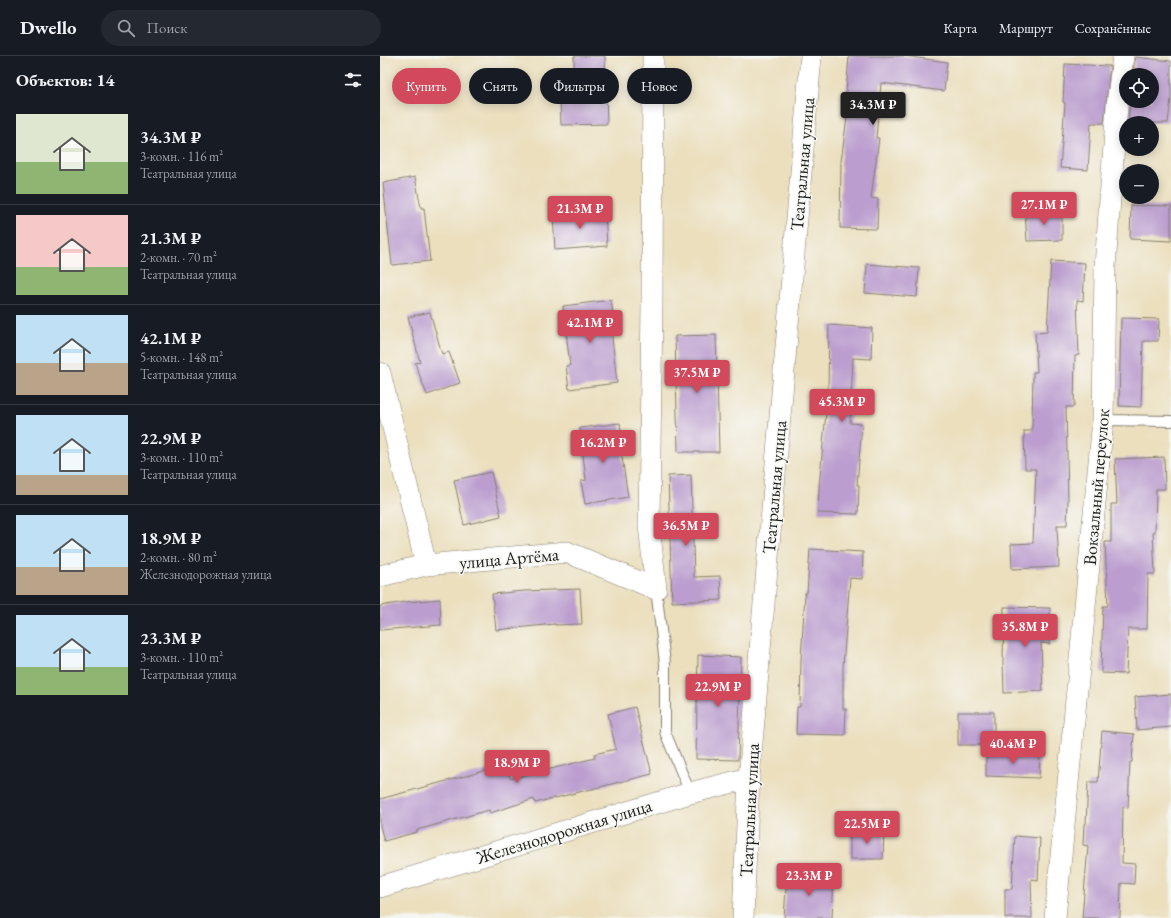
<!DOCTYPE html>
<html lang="ru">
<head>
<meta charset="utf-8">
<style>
	:root { --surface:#171b24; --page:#242831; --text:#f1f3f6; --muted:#9ea1a6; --line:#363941; --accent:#d1495b }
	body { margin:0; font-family:"EB Garamond",serif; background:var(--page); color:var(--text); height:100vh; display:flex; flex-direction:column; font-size:15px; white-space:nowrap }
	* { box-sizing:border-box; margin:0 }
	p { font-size:13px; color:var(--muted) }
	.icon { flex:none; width:22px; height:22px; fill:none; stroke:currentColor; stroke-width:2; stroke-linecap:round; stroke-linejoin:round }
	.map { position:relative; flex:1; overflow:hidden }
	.panel { display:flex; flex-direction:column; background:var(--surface); width:380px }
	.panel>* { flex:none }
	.guide { position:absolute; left:12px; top:12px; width:380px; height:36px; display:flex; gap:8px }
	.tools { position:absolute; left:739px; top:12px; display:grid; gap:8px }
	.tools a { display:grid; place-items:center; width:40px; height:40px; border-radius:50%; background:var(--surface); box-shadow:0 2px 10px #0003; font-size:20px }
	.price { position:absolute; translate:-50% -34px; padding:0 9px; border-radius:4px; background:var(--accent); color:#fff; font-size:13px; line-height:26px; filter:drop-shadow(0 1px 2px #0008) }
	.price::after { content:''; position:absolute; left:50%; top:24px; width:12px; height:9px; margin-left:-6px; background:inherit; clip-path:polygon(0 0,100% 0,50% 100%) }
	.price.on { background:#222; color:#fff }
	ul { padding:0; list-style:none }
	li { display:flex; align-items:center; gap:12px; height:100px; padding:0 16px }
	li+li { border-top:1px solid var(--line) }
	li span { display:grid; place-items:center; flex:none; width:112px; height:80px; border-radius:0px; color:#555 }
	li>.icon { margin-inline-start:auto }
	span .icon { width:48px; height:48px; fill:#fffc; stroke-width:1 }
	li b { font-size:17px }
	h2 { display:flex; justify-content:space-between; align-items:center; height:48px; padding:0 16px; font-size:17px }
	.pill { padding:0 14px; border-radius:18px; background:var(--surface); box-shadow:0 2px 10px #0003; font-size:14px; line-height:36px }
	.pill.on { background:var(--accent); color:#fff }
	header { display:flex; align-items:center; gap:24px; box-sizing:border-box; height:56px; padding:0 20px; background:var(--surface); border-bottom:1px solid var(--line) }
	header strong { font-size:19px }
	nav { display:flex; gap:22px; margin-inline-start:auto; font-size:14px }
	.search { width:280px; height:36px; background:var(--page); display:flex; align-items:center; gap:10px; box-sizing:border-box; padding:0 14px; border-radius:22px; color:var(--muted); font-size:15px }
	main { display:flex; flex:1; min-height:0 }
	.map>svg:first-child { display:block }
	.building { fill:#bb9ecf }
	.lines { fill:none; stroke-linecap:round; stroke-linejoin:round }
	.lane-casing { stroke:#847e6d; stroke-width:12 }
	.street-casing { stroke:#847e6d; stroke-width:22 }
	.lane { stroke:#fff; stroke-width:10 }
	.street { stroke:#fff; stroke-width:21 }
	.labels { text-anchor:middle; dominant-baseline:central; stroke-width:3; stroke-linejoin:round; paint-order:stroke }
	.street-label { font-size:18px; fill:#1c1c1c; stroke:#f6f6f2 }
</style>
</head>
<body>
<header>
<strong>Dwello</strong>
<div class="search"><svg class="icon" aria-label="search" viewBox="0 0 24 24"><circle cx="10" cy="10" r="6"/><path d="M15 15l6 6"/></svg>Поиск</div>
<nav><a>Карта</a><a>Маршрут</a><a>Сохранённые</a></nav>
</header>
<main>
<section class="panel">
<h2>Объектов: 14<svg class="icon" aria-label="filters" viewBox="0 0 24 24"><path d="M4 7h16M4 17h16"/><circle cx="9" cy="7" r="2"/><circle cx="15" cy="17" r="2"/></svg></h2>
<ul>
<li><span style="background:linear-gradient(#dfe7d0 60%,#8fb573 0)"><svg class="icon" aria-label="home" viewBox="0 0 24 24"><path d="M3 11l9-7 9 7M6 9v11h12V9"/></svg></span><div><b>34.3M ₽</b><p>3-комн. · 116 m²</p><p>Театральная улица</p></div></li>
<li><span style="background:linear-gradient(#f6c9c9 65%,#8fb573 0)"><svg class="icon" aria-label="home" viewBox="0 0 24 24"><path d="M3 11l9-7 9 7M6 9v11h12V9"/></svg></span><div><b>21.3M ₽</b><p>2-комн. · 70 m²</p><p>Театральная улица</p></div></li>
<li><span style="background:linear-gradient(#bfe0f5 60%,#b9a48a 0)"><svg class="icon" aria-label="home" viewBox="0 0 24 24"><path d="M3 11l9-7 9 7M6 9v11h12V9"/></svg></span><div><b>42.1M ₽</b><p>5-комн. · 148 m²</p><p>Театральная улица</p></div></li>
<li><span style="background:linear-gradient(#bfe0f5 75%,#b9a48a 0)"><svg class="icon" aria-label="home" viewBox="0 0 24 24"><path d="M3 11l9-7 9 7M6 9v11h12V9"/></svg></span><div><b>22.9M ₽</b><p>3-комн. · 110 m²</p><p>Театральная улица</p></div></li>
<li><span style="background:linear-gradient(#bfe0f5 65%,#b9a48a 0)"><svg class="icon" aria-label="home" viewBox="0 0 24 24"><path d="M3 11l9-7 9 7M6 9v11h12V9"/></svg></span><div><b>18.9M ₽</b><p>2-комн. · 80 m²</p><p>Железнодорожная улица</p></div></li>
<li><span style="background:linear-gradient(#bfe0f5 65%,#8fb573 0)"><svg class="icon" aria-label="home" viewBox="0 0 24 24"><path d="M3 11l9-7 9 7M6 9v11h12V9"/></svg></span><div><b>23.3M ₽</b><p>3-комн. · 110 m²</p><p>Театральная улица</p></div></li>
</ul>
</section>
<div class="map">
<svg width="791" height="862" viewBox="0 0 791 862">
	<rect width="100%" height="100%" fill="#f6f6f2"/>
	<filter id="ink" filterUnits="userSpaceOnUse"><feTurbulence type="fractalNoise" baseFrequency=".025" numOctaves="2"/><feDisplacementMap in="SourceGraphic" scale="8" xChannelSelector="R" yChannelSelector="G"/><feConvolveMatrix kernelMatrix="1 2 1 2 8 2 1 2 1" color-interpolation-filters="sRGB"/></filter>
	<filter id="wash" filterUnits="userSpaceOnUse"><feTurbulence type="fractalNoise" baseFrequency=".012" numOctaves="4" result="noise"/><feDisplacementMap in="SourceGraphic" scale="16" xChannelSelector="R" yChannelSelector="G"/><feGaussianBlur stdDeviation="0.9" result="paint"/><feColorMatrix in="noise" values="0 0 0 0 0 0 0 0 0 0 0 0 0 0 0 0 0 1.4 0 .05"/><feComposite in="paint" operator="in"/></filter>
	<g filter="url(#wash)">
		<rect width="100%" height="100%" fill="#ebdfbe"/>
		<g id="blocks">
			<!-- building -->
			<path class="building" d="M194 0H225L227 68 181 69 180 40H194Z
				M469 0H524L567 6 564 35 501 27 496 82H499L491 142 498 143 497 173 460 172 461 106 467 61H464Z
				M755 1 791 5V43L788 67H748L750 45H772V19H753Z
				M685 8 730 10 724 67H711L708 114 680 112 685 47 683 46Z
				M35 121 41 152H44L50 205 12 209 3 127Z
				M751 149 791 150V185L750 183Z
				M225 155 227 190 175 194 173 159Z
				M682 156V184L647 185 645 157Z
				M671 205 705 207 703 245 697 244 699 299 695 300 694 351H686L688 445 687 469H677L679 511 632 513 631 488 653 487 656 413H645L644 375H652L653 316H657L655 277 667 276Z
				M487 208 539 212 537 241 485 237Z
				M231 244 235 272H231L237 327 189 333 186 310H190L183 250Z
				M50 256 62 298 69 296 80 327 47 339 35 307 40 306 28 261Z
				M741 262 779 263 778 285H763L761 351 739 350Z
				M449 269 492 272 491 303 473 302 470 367 482 368 477 429H479L478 458 438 457 439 431 448 335Z
				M336 279 339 396H298L295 280Z
				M240 367 243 394H241L248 441 205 448 201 425 206 424 200 372Z
				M784 401 785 433H776L775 476H773L775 518H768L767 573H748L746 618 721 617 723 550H728L725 486H731V448H737L735 403Z
				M111 416 121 460 84 469 74 424Z
				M311 419 314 521 340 520 341 544 292 546 288 420Z
				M430 493 483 496 482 523 470 522 463 610V653H466L465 679 416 678 417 651H420L421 604 425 537H427Z
				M200 533 202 568 175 569V568L116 574 112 538 144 535Z
				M60 543 61 569 0 574V550L25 546Z
				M624 551 670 552V588L661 587 663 635 624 637 623 606Z
				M318 599 361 601 358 704 316 703Z
				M791 638V671L757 674 755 641Z
				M255 651 272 718 155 747 154 743 110 757 109 754 37 774V776L4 785 0 770V743L126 709 130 723 215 702 214 698 236 693 228 658Z
				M578 656H614V689H578Z
				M722 675 754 678 752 706H750L748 752 743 751 742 807 755 808 754 828 741 827 740 862H702L708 790 703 789 704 768H706L708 726H718Z
				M606 696 660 698 659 722 606 720Z
				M470 776H504L503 803H470Z
				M635 780 660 782 658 824 651 823 652 862H625V833H632Z
				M407 818 454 820 452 862H404Z"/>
		</g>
	</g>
	<g filter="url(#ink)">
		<use href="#blocks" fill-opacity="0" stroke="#847e6d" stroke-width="1"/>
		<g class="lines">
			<!-- lane casing -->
			<g class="lane-casing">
				<path id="lane" d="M723 364 791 365
					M276 533 285 607V676L310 737"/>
			</g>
			<!-- street casing -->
			<g class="street-casing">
				<path id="street" d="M0 317 46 509
					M0 520 46 509 187 496 276 533 269 469 272 248 273 0
					M0 831 310 737 369 722
					M363 862 369 722 431 0
					M675 862 723 364 725 211 737 49 743 0"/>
			</g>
			<!-- lane -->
			<use href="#lane" class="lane"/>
			<!-- street -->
			<use href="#street" class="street"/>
		</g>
	</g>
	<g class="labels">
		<!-- street labels -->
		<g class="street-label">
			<text transform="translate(422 108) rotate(-85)">Театральная улица</text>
			<text transform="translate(394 431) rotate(-85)">Театральная улица</text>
			<text transform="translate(716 431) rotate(-85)">Вокзальный переулок</text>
			<text transform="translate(129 502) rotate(-5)">улица Артёма</text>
			<text transform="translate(369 754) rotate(-87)">Театральная улица</text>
			<text transform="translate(184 775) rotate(-17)">Железнодорожная улица</text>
		</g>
	</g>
</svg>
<div class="tools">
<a><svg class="icon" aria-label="locate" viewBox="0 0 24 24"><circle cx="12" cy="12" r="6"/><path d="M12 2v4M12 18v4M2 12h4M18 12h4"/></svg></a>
<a>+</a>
<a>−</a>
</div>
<b class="price on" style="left:493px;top:70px">34.3M ₽</b>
<b class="price" style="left:664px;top:170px">27.1M ₽</b>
<b class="price" style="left:200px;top:174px">21.3M ₽</b>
<b class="price" style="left:210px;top:288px">42.1M ₽</b>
<b class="price" style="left:317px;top:338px">37.5M ₽</b>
<b class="price" style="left:462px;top:367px">45.3M ₽</b>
<b class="price" style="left:223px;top:408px">16.2M ₽</b>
<b class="price" style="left:306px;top:491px">36.5M ₽</b>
<b class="price" style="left:645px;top:592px">35.8M ₽</b>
<b class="price" style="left:338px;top:652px">22.9M ₽</b>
<b class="price" style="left:633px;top:709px">40.4M ₽</b>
<b class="price" style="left:137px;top:728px">18.9M ₽</b>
<b class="price" style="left:487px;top:789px">22.5M ₽</b>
<b class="price" style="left:429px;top:841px">23.3M ₽</b>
<div class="guide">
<a class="pill on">Купить</a>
<a class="pill">Снять</a>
<a class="pill">Фильтры</a>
<a class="pill">Новое</a>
</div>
</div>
</main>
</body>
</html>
